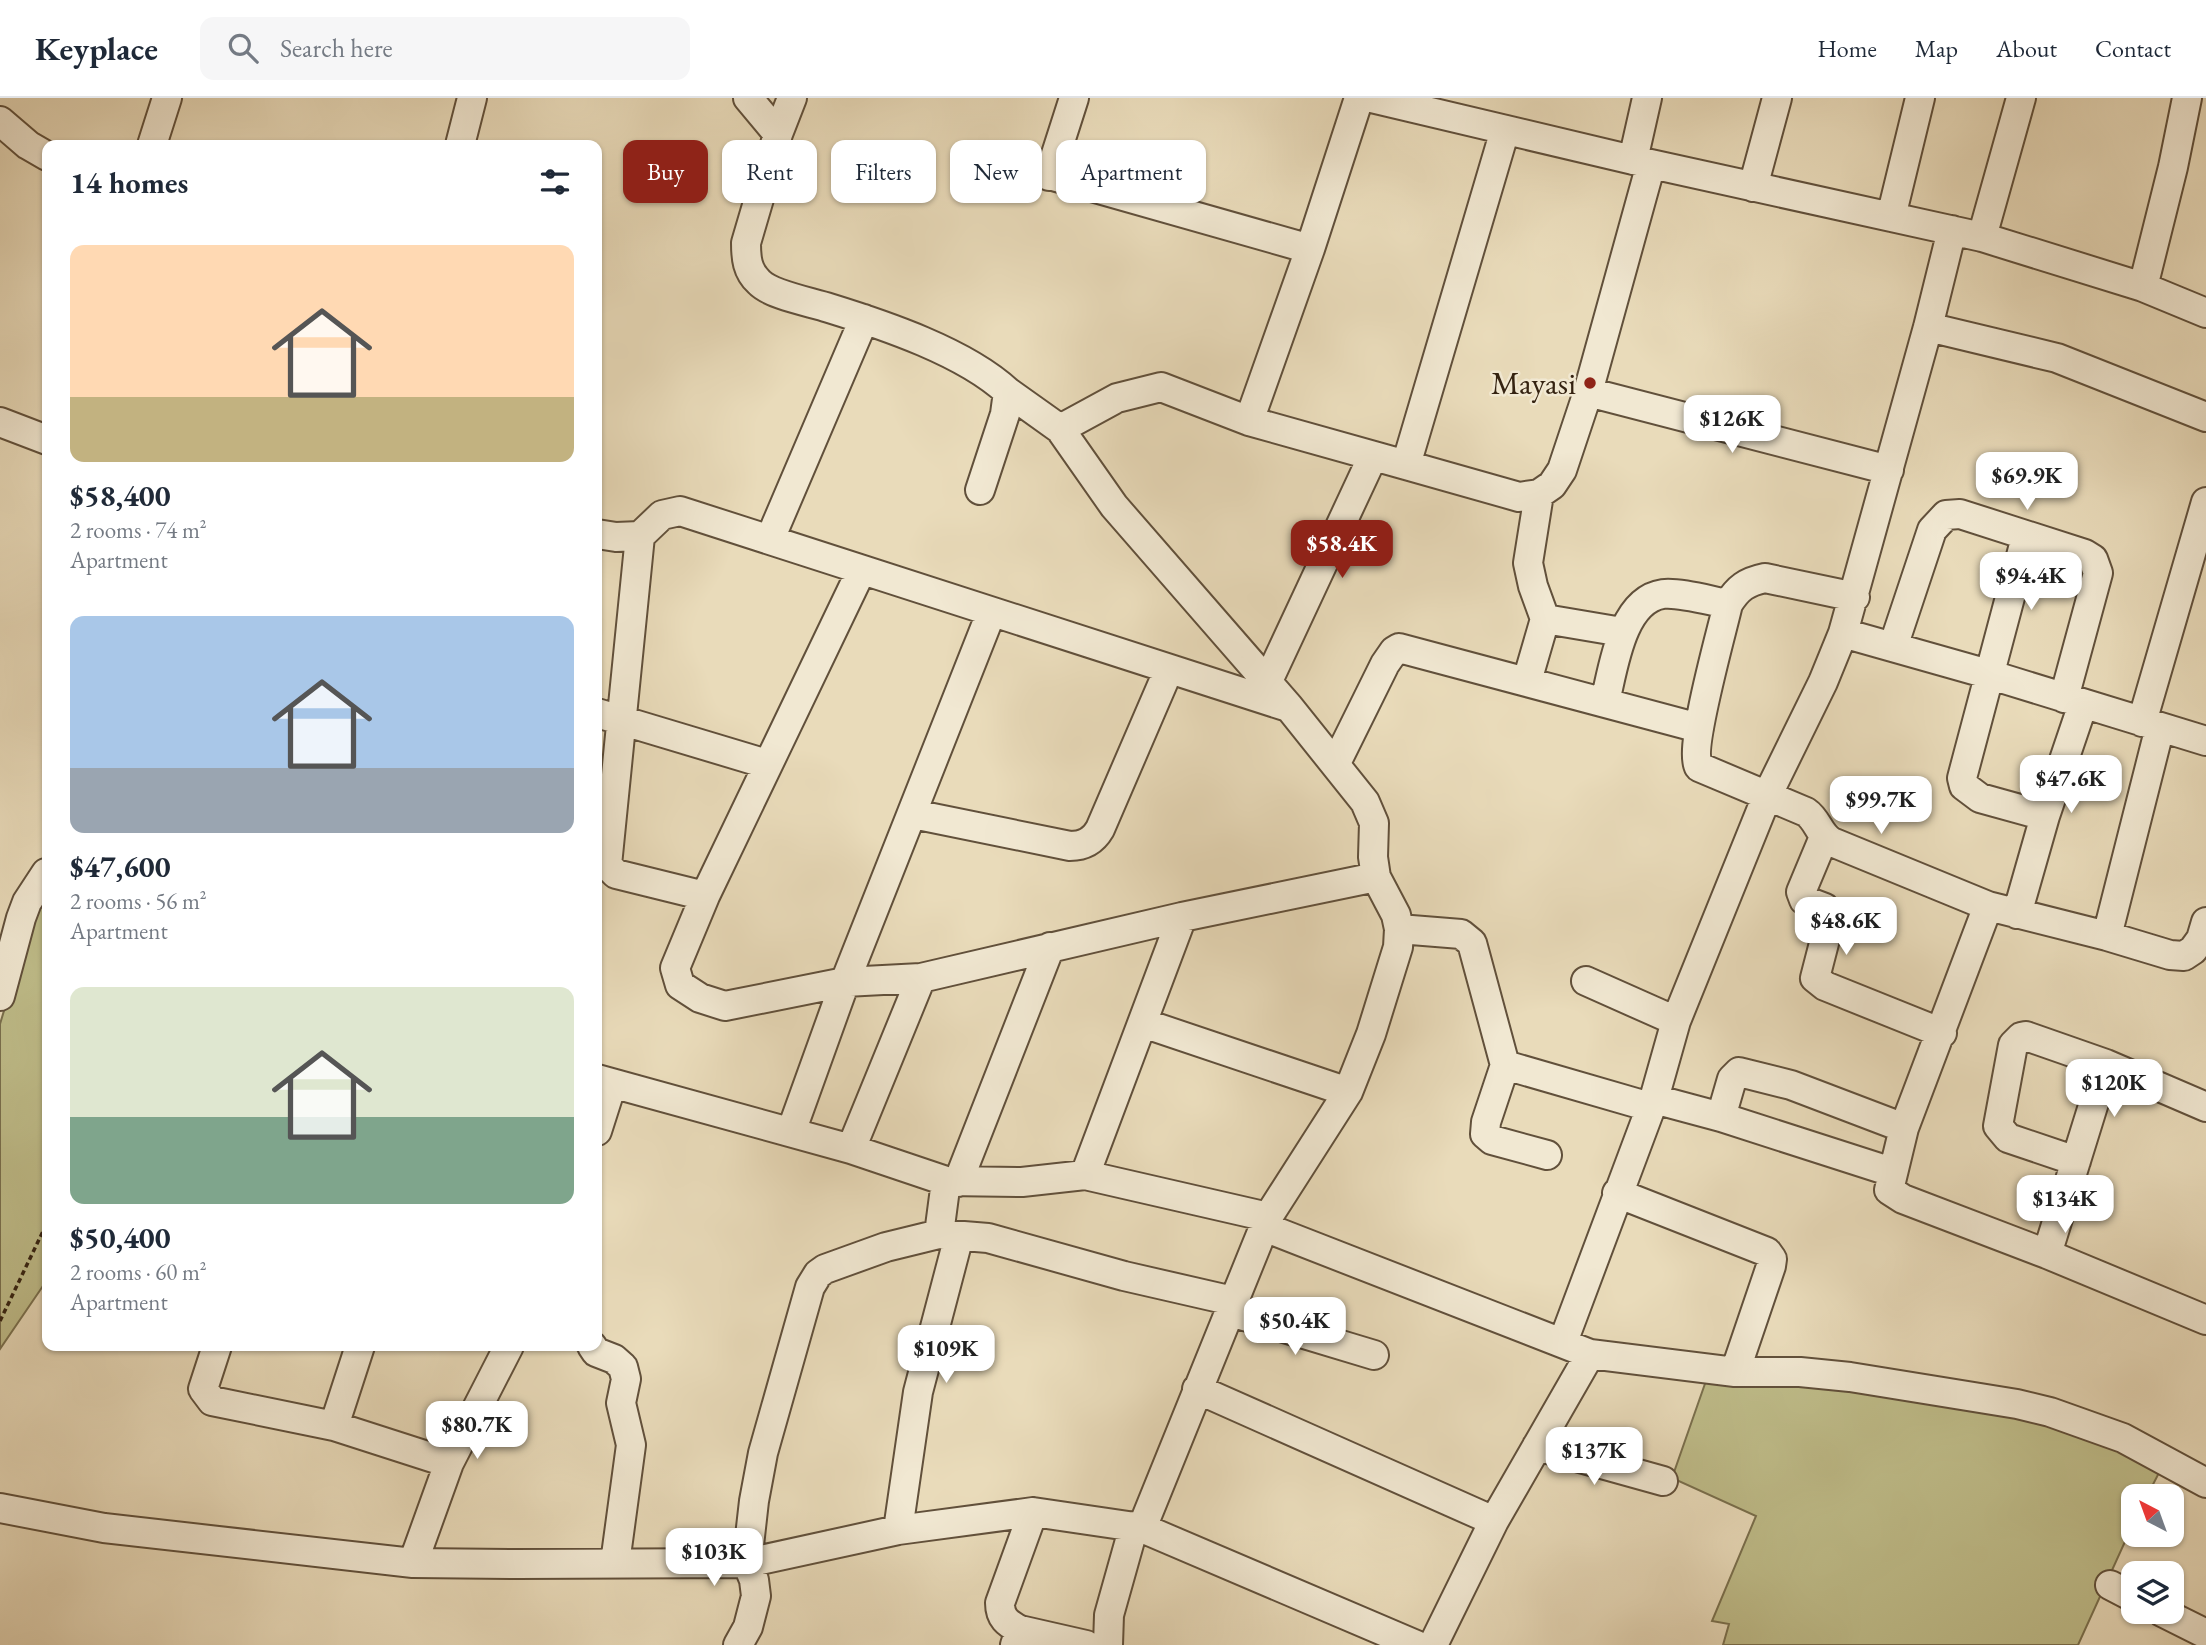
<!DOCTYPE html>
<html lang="en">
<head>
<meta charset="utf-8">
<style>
	:root { --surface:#fff; --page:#f6f6f7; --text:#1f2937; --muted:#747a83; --line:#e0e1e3; --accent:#8f2418 }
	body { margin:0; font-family:"EB Garamond",serif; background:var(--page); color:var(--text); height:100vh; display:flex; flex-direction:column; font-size:26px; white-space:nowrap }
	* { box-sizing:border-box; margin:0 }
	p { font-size:23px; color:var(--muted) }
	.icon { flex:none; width:38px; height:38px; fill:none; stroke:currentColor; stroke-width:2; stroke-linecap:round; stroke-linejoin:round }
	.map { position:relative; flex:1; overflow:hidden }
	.sheet { position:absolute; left:42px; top:42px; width:560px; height:1211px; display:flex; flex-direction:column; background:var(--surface); border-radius:14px; box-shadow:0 2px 5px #0004 }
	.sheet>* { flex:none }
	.banner { position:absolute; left:623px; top:42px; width:665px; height:63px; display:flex; gap:14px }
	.needle { width:46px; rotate:319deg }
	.buttons { position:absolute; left:2121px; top:1386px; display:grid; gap:14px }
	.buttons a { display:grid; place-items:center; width:63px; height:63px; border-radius:14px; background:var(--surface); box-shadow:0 2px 5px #0004; font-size:35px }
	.price { position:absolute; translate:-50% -60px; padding:0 16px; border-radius:14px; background:#fff; color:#222; font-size:23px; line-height:46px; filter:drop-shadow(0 2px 4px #0008) }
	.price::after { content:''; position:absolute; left:50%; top:42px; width:21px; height:16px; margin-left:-10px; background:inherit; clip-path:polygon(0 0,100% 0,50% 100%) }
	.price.active { background:var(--accent); color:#fff }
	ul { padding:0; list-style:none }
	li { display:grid; align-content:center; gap:14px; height:371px; padding:0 28px }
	li span { display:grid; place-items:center; height:217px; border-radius:14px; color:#555 }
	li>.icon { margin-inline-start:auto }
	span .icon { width:126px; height:126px; fill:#fffc; stroke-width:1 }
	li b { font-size:30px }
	h2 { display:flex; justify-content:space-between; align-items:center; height:84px; padding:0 28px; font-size:30px }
	.pill { padding:0 24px; border-radius:14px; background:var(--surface); box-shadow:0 2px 5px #0004; font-size:24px; line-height:63px }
	.pill.active { background:var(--accent); color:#fff }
	header { display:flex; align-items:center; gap:42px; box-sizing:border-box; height:98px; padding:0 35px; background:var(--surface); border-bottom:2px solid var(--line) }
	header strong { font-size:33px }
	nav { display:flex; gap:38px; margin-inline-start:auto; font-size:24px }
	.search { width:490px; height:63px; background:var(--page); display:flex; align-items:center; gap:18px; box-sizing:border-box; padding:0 24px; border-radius:14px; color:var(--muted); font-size:26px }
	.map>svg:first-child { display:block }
	.green { fill:#bfbd8a; stroke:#7a704e; stroke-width:2 }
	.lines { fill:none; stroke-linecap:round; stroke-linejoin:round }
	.minor-casing { stroke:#61503b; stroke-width:32 }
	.path { stroke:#342211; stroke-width:3.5; stroke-dasharray:5 3.5; stroke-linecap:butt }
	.minor { stroke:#f1e8d2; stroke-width:28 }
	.poi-dot { fill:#8f2418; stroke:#f1e8d2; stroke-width:2.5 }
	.labels { text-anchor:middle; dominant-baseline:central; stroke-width:5; stroke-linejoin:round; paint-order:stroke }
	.poi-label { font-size:32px; fill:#342211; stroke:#f1e8d2; text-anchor:end }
</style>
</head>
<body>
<header>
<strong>Keyplace</strong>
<div class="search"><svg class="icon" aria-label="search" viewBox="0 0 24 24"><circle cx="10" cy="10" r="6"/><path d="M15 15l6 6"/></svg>Search here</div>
<nav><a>Home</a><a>Map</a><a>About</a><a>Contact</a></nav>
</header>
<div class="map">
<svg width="2206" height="1547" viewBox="0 0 2206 1547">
	<rect width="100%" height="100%" fill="#e9dbba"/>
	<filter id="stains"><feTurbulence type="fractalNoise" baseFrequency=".00286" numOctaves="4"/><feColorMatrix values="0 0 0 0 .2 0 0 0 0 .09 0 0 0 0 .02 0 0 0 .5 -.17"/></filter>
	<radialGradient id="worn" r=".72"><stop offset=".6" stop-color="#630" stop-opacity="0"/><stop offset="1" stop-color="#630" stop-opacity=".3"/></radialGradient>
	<!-- green -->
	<path class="green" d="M47 796V1182L0 1251V926L38 800Z
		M1707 1280H1830L2056 1321 2162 1369 2147 1398H2133V1426L2078 1547H1723L1729 1526 1712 1523 1756 1418 1672 1380Z"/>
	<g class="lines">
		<!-- minor casing -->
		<g class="minor-casing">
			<path id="minor" d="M748 0 778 36
				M792 0 778 36 746 145C746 160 747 173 759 184 771 197 811 204 829 210 884 227 965 254 1008 294L1005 316 980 392
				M1371 0 1633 62 1982 139 2143 189 2206 215
				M0 23 28 47 47 58
				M152 47 167 0
				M460 47 472 0
				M1633 62 1647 0
				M1014 67 1310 151
				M1049 78 1074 0
				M1753 89 1777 0
				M1891 119 1920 0
				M1982 139 2021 0
				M2143 189 2173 69 2187 0
				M1928 229 2057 260 2206 319
				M1008 294 1060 331 1114 408 1289 609 1365 704 1374 725 1373 759 1376 779 1396 817 1399 831 1398 849 1371 936 1348 994 1268 1119 1142 1430
				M1588 294 1889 372
				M1249 323 1310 151 1359 0
				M0 324 47 342
				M1060 331 1117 300 1161 289 1249 323 1406 367 1519 399 1539 396 1552 387 1562 372 1588 294 1651 66
				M1406 367 1505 32
				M597 436 616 439 640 438 662 417 680 413 1288 609
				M640 438 607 767 616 776 705 798 675 870 680 887 700 900 725 908 845 884 921 880 1182 819 1376 779
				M2026 439 1962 680 1964 688 1980 700 2045 718
				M770 441 864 221
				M1855 499 1765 480C1746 484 1738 490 1728 506 1722 533 1688 651 1699 669L1806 714C1818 722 1819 737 1832 744L1988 808 2107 838 2170 857 2184 858 2193 852 2201 841 2206 824
				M1545 521 1622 534
				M1843 535 1988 576 2206 643
				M1893 549 1932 432 1946 417 1960 416 2085 456 2093 461 2098 475 2064 600
				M1527 583 1545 521 1533 488 1528 465 1539 396
				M1267 585 1373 358
				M1605 604C1613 572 1621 502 1663 496 1679 494 1711 503 1728 506
				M597 615 767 666
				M2142 624 2206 404
				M1336 665 1385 566 1394 553 1399 550 1699 630
				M913 716 1070 748C1084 748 1093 743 1100 731L1169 571
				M1824 739 1801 794 1804 802 1825 810 1831 818 1815 880 1825 888 1942 935
				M705 798 861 473
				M1988 808 1904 1030 1889 1092 1903 1101 2047 1156 2206 1222
				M2017 816 2045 718 2083 606
				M1399 831 1461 836 1472 845 1505 967 1486 1024 1485 1036 1492 1042 1547 1057
				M2107 838 2160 629
				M1586 883 1676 923
				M0 898 21 820 27 804 46 775
				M1143 925 1348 994
				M1505 967 1650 1009
				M597 981 851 1051 946 1083 1022 1084 1085 1077 1268 1119
				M1654 1001 1721 1019 1892 1074
				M1721 1019 1732 981 1739 974 1791 987 1904 1030
				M597 1033 612 986
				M791 1034 845 884 991 515
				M851 1051 921 880
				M2076 1063 2008 1040 1998 1028 2013 947 2021 939 2026 938 2106 966 2206 1009
				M1085 1077 1182 819
				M958 1084 1050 849
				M1617 1095 1767 1154 1772 1161 1771 1168 1735 1274
				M1264 1129 1590 1256 1735 1274H1800L1850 1279 2017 1306 2050 1314 2123 1340 2206 1385
				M939 1136 946 1083
				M2047 1156 2106 966
				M1231 1214 1374 1257
				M1563 1244 1654 1001 1676 923 1767 698 1823 584 1843 535 1928 229 1952 132
				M217 1248 203 1291 212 1303 334 1328 449 1365
				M592 1248 596 1254 614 1261 623 1269 626 1281 621 1305 631 1347 615 1465
				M1197 1291 1494 1423
				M334 1328 360 1248
				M1537 1348 1663 1383
				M0 1410 104 1430 413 1465 517 1466 747 1465 898 1432 1033 1414 1142 1430 1416 1547
				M898 1432 918 1294 959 1138
				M413 1465 449 1365 509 1248
				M2110 1487 2133 1499
				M2162 1514 2206 1536
				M1020 1532 1086 1547
				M738 1547 748 1529 756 1498 754 1482 747 1465 754 1403 763 1355 810 1189 818 1176 825 1171 886 1149 939 1136 988 1140 1124 1178 1233 1203
				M1015 1547 1020 1532C1007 1525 1000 1520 1000 1505L1033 1414
				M1108 1547 1109 1517 1134 1428
				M1433 1547 1494 1423 1590 1256"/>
		</g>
		<!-- path -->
		<path class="path" d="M0 1223 47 1125"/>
		<!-- minor -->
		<use href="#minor" class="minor"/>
	</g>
	<!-- markers -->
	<circle class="poi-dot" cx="1590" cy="285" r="7"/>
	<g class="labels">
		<!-- poi labels -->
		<g class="poi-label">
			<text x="1576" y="285">Mayasi</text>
		</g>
	</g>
	<rect width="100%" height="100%" filter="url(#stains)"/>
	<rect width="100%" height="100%" fill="url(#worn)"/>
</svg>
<div class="buttons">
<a><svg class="needle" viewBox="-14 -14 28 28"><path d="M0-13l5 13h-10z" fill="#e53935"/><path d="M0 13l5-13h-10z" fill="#747a83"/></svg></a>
<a><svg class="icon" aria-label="layers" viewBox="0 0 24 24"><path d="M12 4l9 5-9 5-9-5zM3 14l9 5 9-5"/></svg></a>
</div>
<b class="price" style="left:1732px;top:357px">$126K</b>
<b class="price" style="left:2027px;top:414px">$69.9K</b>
<b class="price active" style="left:1342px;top:482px">$58.4K</b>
<b class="price" style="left:2031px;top:514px">$94.4K</b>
<b class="price" style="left:2071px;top:717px">$47.6K</b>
<b class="price" style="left:1881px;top:738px">$99.7K</b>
<b class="price" style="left:1846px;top:859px">$48.6K</b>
<b class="price" style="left:2114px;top:1021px">$120K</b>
<b class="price" style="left:2065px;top:1137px">$134K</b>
<b class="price" style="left:1295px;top:1259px">$50.4K</b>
<b class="price" style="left:946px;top:1287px">$109K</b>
<b class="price" style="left:477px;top:1363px">$80.7K</b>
<b class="price" style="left:1594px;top:1389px">$137K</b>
<b class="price" style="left:714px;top:1490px">$103K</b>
<div class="banner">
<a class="pill active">Buy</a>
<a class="pill">Rent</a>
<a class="pill">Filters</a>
<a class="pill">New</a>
<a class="pill">Apartment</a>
</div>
<section class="sheet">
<h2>14 homes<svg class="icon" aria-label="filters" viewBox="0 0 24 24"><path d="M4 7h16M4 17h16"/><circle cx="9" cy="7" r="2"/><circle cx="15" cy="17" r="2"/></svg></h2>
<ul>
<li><span style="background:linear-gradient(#ffd9b3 70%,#c2b280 0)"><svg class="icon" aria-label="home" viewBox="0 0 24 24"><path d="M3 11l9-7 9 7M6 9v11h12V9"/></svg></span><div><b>$58,400</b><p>2 rooms · 74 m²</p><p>Apartment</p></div></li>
<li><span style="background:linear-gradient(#a9c7e8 70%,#9aa5b1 0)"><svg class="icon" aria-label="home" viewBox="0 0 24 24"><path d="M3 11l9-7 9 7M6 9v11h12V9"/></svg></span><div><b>$47,600</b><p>2 rooms · 56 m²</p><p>Apartment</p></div></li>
<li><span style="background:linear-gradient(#dfe7d0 60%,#7fa58c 0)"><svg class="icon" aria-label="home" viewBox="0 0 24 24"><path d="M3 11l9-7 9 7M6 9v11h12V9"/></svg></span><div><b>$50,400</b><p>2 rooms · 60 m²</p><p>Apartment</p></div></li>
</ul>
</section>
</div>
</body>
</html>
